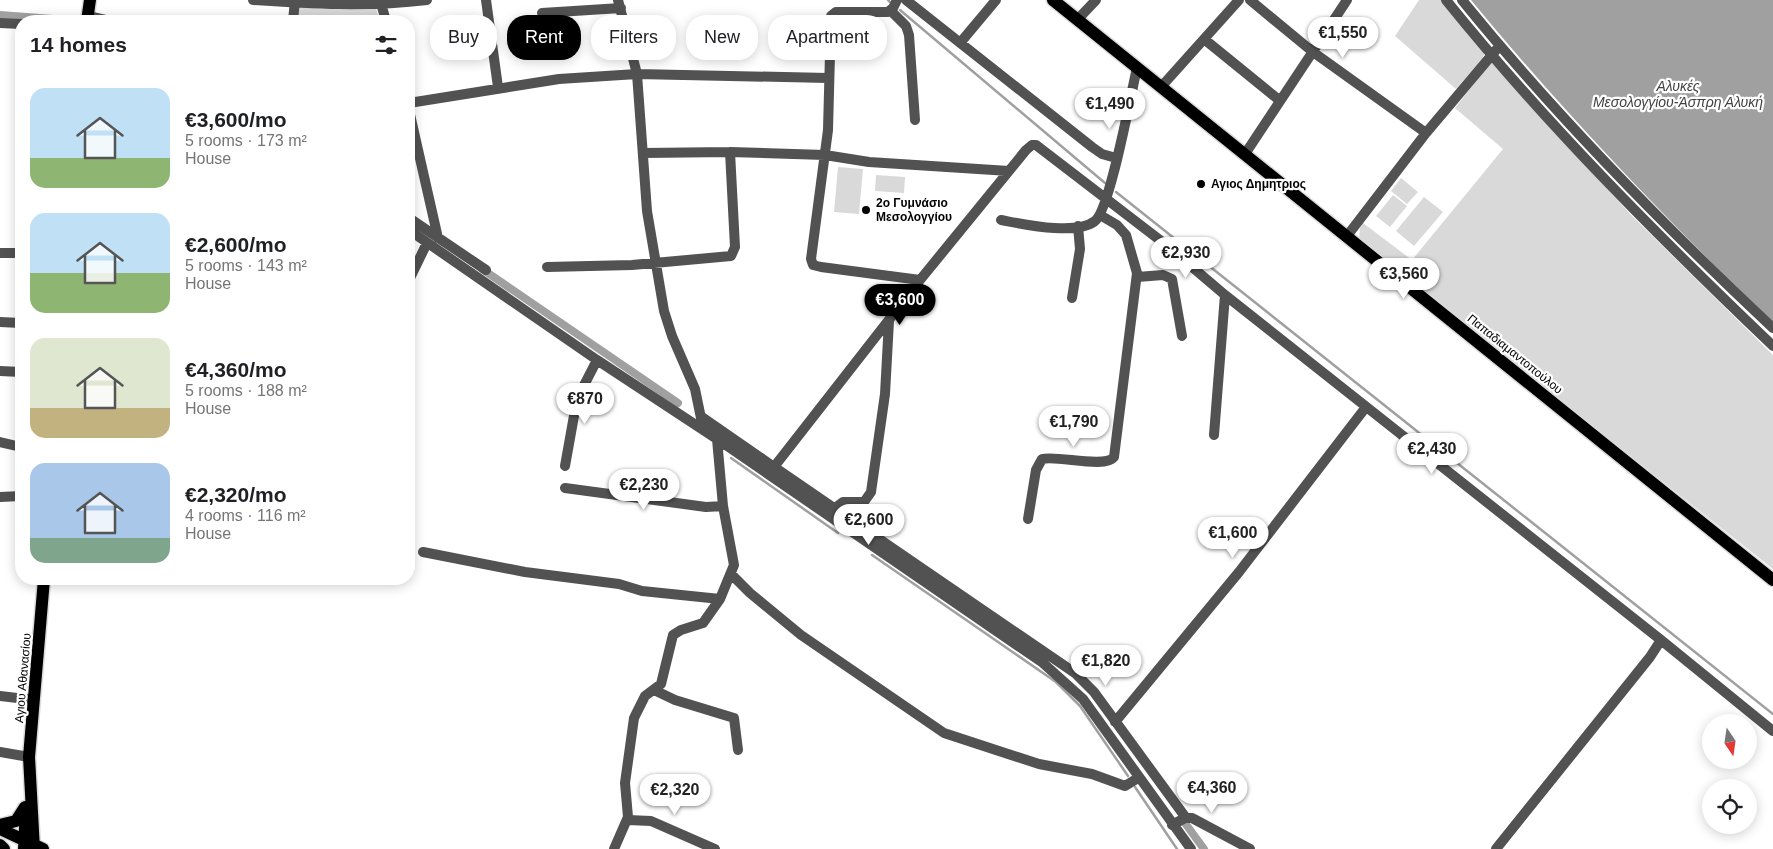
<!DOCTYPE html>
<html lang="en">
<head>
<meta charset="utf-8">
<style>
	:root { --surface:#fff; --page:#f2f2f2; --text:#202124; --muted:#757577; --accent:#000 }
	body { margin:0; font-family:Helvetica,sans-serif; background:var(--page); color:var(--text); height:100vh; display:flex; flex-direction:column; font-size:19px; white-space:nowrap }
	* { box-sizing:border-box; margin:0 }
	p { font-size:16px; color:var(--muted) }
	.icon { flex:none; width:28px; height:28px; fill:none; stroke:currentColor; stroke-width:2; stroke-linecap:round; stroke-linejoin:round }
	.map { position:relative; flex:1; overflow:hidden }
	.panel { position:absolute; left:15px; top:15px; width:400px; height:570px; display:flex; flex-direction:column; background:var(--surface); border-radius:20px; box-shadow:0 2px 12px #0003 }
	.panel>* { flex:none }
	.hud { position:absolute; left:430px; top:15px; width:475px; height:45px; display:flex; gap:10px }
	.needle { width:32px; rotate:167deg }
	.controls { position:absolute; left:1702px; top:714px; display:grid; gap:10px }
	.controls a { display:grid; place-items:center; width:55px; height:55px; border-radius:50%; background:var(--surface); box-shadow:0 2px 12px #0003; font-size:25px }
	.price { position:absolute; translate:-50% -42px; padding:0 11px; border-radius:18px; background:#fff; color:#222; font-size:16px; line-height:32px; filter:drop-shadow(0 1px 2px #0008) }
	.price::after { content:''; position:absolute; left:50%; top:30px; width:15px; height:11px; margin-left:-8px; background:inherit; clip-path:polygon(0 0,100% 0,50% 100%) }
	.price.current { background:var(--accent); color:#fff }
	ul { padding:0; list-style:none }
	li { display:flex; align-items:center; gap:15px; height:125px; padding:0 15px }
	li span { display:grid; place-items:center; flex:none; width:140px; height:100px; border-radius:15px; color:#555 }
	li>.icon { margin-inline-start:auto }
	span .icon { width:60px; height:60px; fill:#fffc; stroke-width:1 }
	li b { font-size:21px }
	h2 { display:flex; justify-content:space-between; align-items:center; height:60px; padding:0 15px; font-size:21px }
	.pill { padding:0 18px; border-radius:20px; background:var(--surface); box-shadow:0 2px 12px #0003; font-size:18px; line-height:45px }
	.pill.current { background:var(--accent); color:#fff }
	.map>svg:first-child { display:block }
	.green { fill:#d9d9d9 }
	.water { fill:#a0a0a0 }
	.lines { fill:none; stroke-linecap:round; stroke-linejoin:round }
	.stream { stroke:#a0a0a0; stroke-width:2.5 }
	.canal { stroke:#a0a0a0; stroke-width:8 }
	.major-casing { stroke:#dbdbdb; stroke-width:15 }
	.minor { stroke:#525252; stroke-width:10 }
	.major { stroke:#000; stroke-width:12 }
	.poi-dot { fill:#000; stroke:#fff; stroke-width:2 }
	.labels { text-anchor:middle; dominant-baseline:central; stroke-width:4.5; stroke-linejoin:round; paint-order:stroke }
	.poi-label { font-size:12px; font-weight:bold; fill:#000; stroke:#fff; text-anchor:start }
	.street-label { font-size:12px; fill:#000; stroke:#fff }
	.water-label { font-size:14px; font-style:italic; fill:#414141; stroke:#fff }
</style>
</head>
<body>
<div class="map">
<svg width="1773" height="849" viewBox="0 0 1773 849">
	<rect width="100%" height="100%" fill="#fff"/>
	<!-- green -->
	<path class="green" d="M1419 0H1442L1480 45 1484 54 1482 59 1456 89 1395 36Z
		M299 6 376 8 380 21H297Z
		M1491 62 1633 217 1773 355V569L1359 241 1360 228 1363 223 1412 260 1503 149 1455 108Z
		M838 167 863 169 859 214 834 212Z
		M876 175 905 177 904 193 875 191Z
		M1401 178 1418 192 1407 204 1391 191Z
		M1393 195 1407 206 1390 227 1376 216Z
		M1424 197 1443 212 1414 246 1396 231Z"/>
	<!-- water -->
	<path class="water" d="M1471 0H1773V322C1666 220 1565 114 1471 0Z"/>
	<g class="lines">
		<!-- stream -->
		<path class="stream" d="M888 0 890 2
			M900 10 1105 183
			M1116 192 1773 714
			M731 458 838 533
			M872 555 1056 682 1080 706 1128 776
			M1135 787 1177 849"/>
		<!-- canal -->
		<path class="canal" d="M0 15 79 21
			M482 269 678 403
			M1185 823 1204 849"/>
		<!-- major casing -->
		<g class="major-casing">
			<path id="major" d="M1053 0 1773 580
				M87 21 90 0
				M0 825 16 821 25 807
				M0 829 43 849
				M0 845 4 849
				M24 849 26 807
				M34 849 29 757 44 579"/>
		</g>
		<!-- minor -->
		<path class="minor" d="M253 0C310 4 369 7 427 0
			M380 0 386 21
			M486 0 498 87
			M618 0 637 74 647 211 664 311 672 336 695 389 702 423
			M897 0 893 8 888 12H836L831 16 828 130 811 259 813 265 821 267 920 280
			M906 0 1092 147 1102 154 1116 158
			M1250 0 1313 52 1426 133
			M1446 0C1546 124 1658 236 1773 346
			M1462 0C1557 117 1663 225 1773 328
			M891 11 906 26 909 35 915 120
			M542 13 621 8
			M88 16 110 21
			M1077 20 1096 0
			M293 21 295 0
			M0 23 21 24
			M1204 39 1279 100
			M960 43 996 0
			M1161 87 1239 0
			M409 103 559 79 637 74 828 78
			M409 110 438 238
			M643 153 730 152 825 155 869 162 1009 171
			M1245 154 1347 0
			M409 218 486 270
			M1001 220C1023 224 1076 236 1095 221 1110 210 1131 93 1137 68
			M409 230 597 360 717 439 723 506 734 565 720 599 703 623 681 630 673 635 661 684 645 696 634 718 625 783 628 817 614 849
			M1347 236 1426 133 1496 50
			M0 253H21
			M547 267 632 265 731 256 735 247 730 152
			M1137 277 1163 275 1172 279 1182 336
			M409 280 427 243
			M1072 298 1080 249 1078 226
			M0 322 21 323
			M0 371 21 372
			M702 417 774 467 920 280 1026 150 1032 145H1036L1165 244 1225 295 1661 640 1773 731
			M1214 435 1225 295
			M717 439 1043 663 1083 699 1191 849
			M0 442 21 447
			M565 466 577 399 597 360
			M774 467 1075 673 1094 692 1186 818
			M565 488 706 507 723 506
			M0 497 21 496
			M835 508 843 502H864L871 492 885 394 889 321
			M1028 519 1036 470 1042 459C1058 455 1105 469 1114 457L1137 273 1126 235 1117 225 1100 215
			M423 552 525 572 619 584 642 591 720 599
			M732 575 750 593 801 635 944 733 1039 764 1092 774 1125 786 1138 778
			M654 690 675 700 734 718 738 750
			M0 696 34 700
			M1115 722 1239 572 1366 407
			M0 752 29 757
			M628 820 651 821 715 849
			M1172 825 1185 818H1192L1250 849
			M1496 849 1650 657 1661 640"/>
		<!-- major -->
		<use href="#major" class="major"/>
	</g>
	<!-- markers -->
	<g class="poi-dot">
		<circle cx="1201" cy="184" r="5"/>
		<circle cx="866" cy="210" r="5"/>
	</g>
	<g class="labels">
		<!-- poi labels -->
		<g class="poi-label">
			<text x="1211" y="184">Αγιος Δημητριος</text>
			<text x="876" y="203">2ο Γυμνάσιο<tspan x="876" dy="14">Μεσολογγίου</tspan></text>
		</g>
		<!-- street labels -->
		<g class="street-label">
			<text transform="translate(1515 354) rotate(39)">Παπαδιαμαντοπούλου</text>
			<text transform="translate(23 678) rotate(-85)">Αγιου Αθανασίου</text>
		</g>
		<!-- water labels -->
		<g class="water-label">
			<text x="1678" y="86">Αλυκές<tspan x="1678" dy="16">Μεσολογγίου-Άσπρη Αλυκή</tspan></text>
		</g>
	</g>
</svg>
<div class="controls">
<a><svg class="needle" viewBox="-14 -14 28 28"><path d="M0-13l5 13h-10z" fill="#e53935"/><path d="M0 13l5-13h-10z" fill="#757577"/></svg></a>
<a><svg class="icon" aria-label="locate" viewBox="0 0 24 24"><circle cx="12" cy="12" r="6"/><path d="M12 2v4M12 18v4M2 12h4M18 12h4"/></svg></a>
</div>
<b class="price" style="left:1343px;top:59px">€1,550</b>
<b class="price" style="left:1110px;top:130px">€1,490</b>
<b class="price" style="left:1186px;top:279px">€2,930</b>
<b class="price" style="left:1404px;top:300px">€3,560</b>
<b class="price current" style="left:900px;top:326px">€3,600</b>
<b class="price" style="left:585px;top:425px">€870</b>
<b class="price" style="left:1074px;top:448px">€1,790</b>
<b class="price" style="left:1432px;top:475px">€2,430</b>
<b class="price" style="left:644px;top:511px">€2,230</b>
<b class="price" style="left:869px;top:546px">€2,600</b>
<b class="price" style="left:1233px;top:559px">€1,600</b>
<b class="price" style="left:1106px;top:687px">€1,820</b>
<b class="price" style="left:1212px;top:814px">€4,360</b>
<b class="price" style="left:675px;top:816px">€2,320</b>
<div class="hud">
<a class="pill">Buy</a>
<a class="pill current">Rent</a>
<a class="pill">Filters</a>
<a class="pill">New</a>
<a class="pill">Apartment</a>
</div>
<section class="panel">
<h2>14 homes<svg class="icon" aria-label="filters" viewBox="0 0 24 24"><path d="M4 7h16M4 17h16"/><circle cx="9" cy="7" r="2"/><circle cx="15" cy="17" r="2"/></svg></h2>
<ul>
<li><span style="background:linear-gradient(#bfe0f5 70%,#8fb573 0)"><svg class="icon" aria-label="home" viewBox="0 0 24 24"><path d="M3 11l9-7 9 7M6 9v11h12V9"/></svg></span><div><b>€3,600/mo</b><p>5 rooms · 173 m²</p><p>House</p></div></li>
<li><span style="background:linear-gradient(#bfe0f5 60%,#8fb573 0)"><svg class="icon" aria-label="home" viewBox="0 0 24 24"><path d="M3 11l9-7 9 7M6 9v11h12V9"/></svg></span><div><b>€2,600/mo</b><p>5 rooms · 143 m²</p><p>House</p></div></li>
<li><span style="background:linear-gradient(#dfe7d0 70%,#c2b280 0)"><svg class="icon" aria-label="home" viewBox="0 0 24 24"><path d="M3 11l9-7 9 7M6 9v11h12V9"/></svg></span><div><b>€4,360/mo</b><p>5 rooms · 188 m²</p><p>House</p></div></li>
<li><span style="background:linear-gradient(#a9c7e8 75%,#7fa58c 0)"><svg class="icon" aria-label="home" viewBox="0 0 24 24"><path d="M3 11l9-7 9 7M6 9v11h12V9"/></svg></span><div><b>€2,320/mo</b><p>4 rooms · 116 m²</p><p>House</p></div></li>
</ul>
</section>
</div>
</body>
</html>
